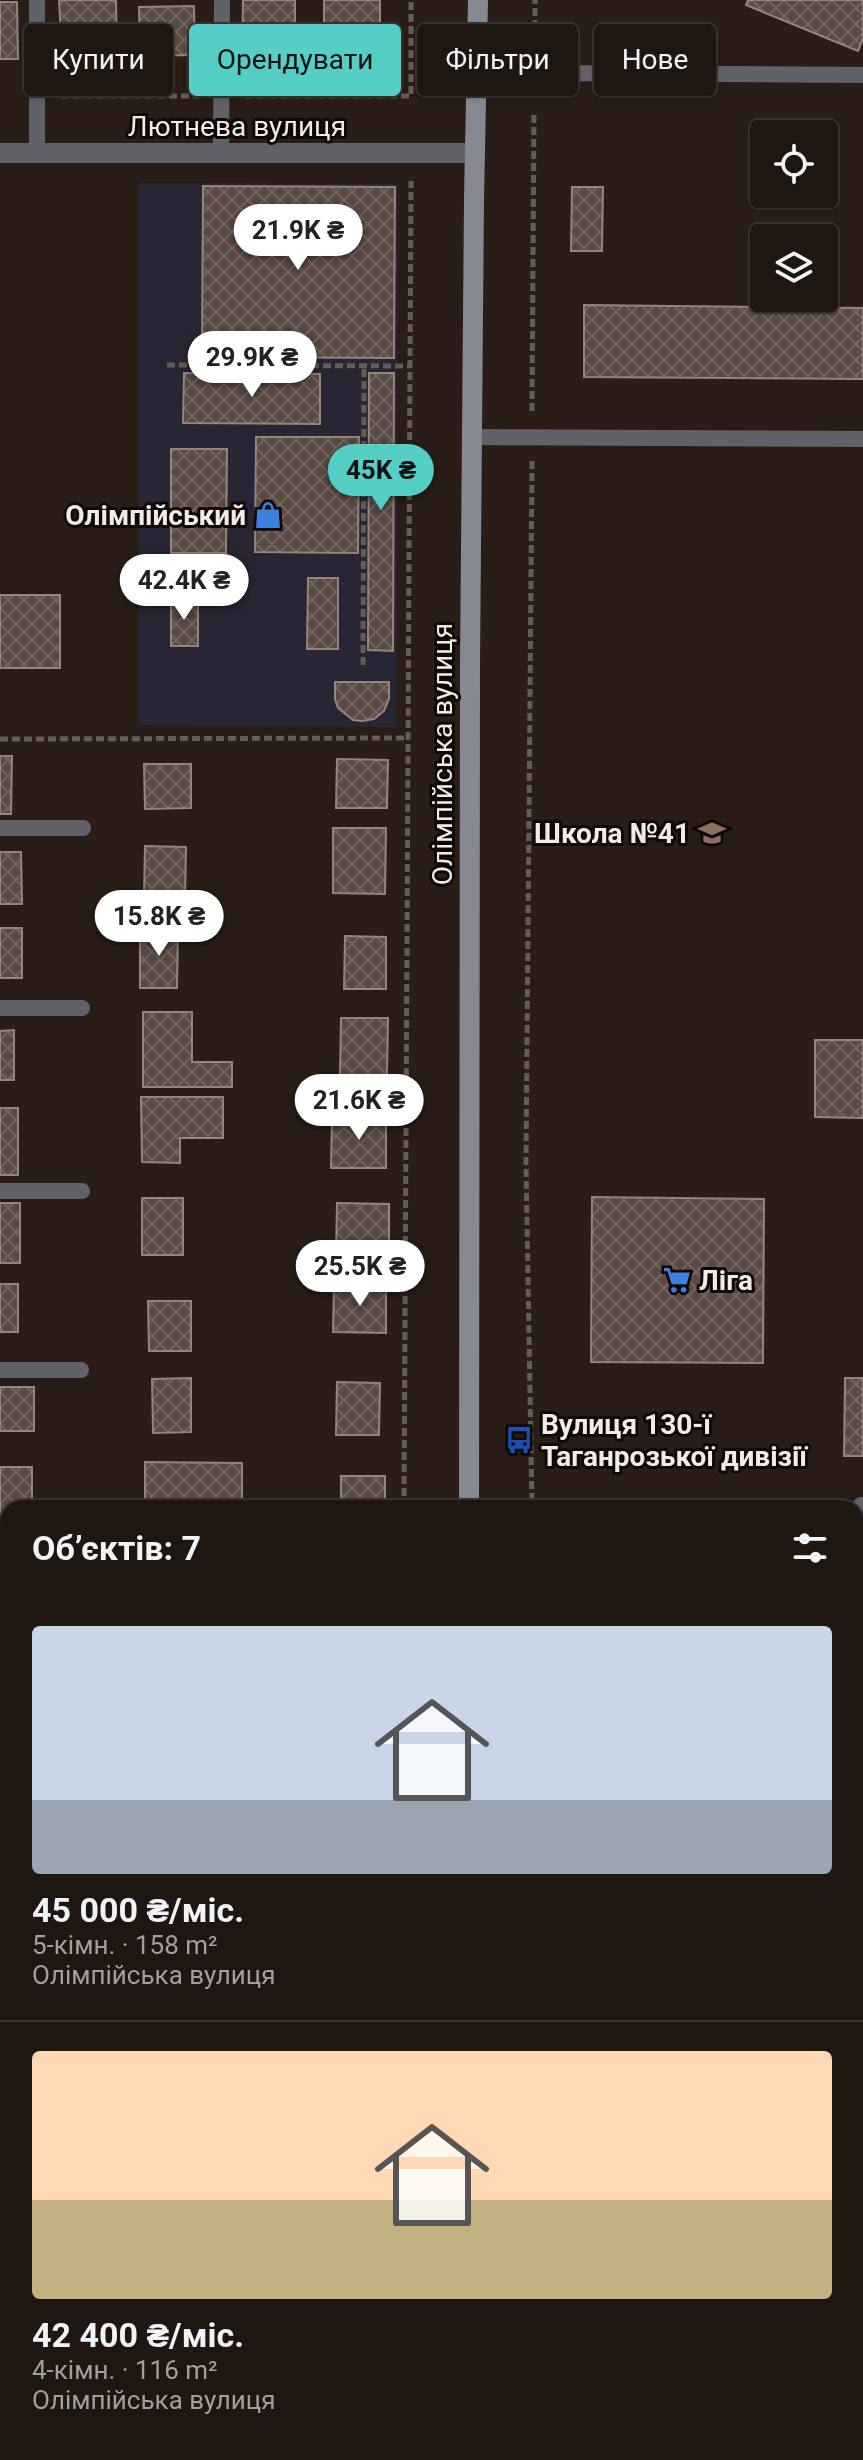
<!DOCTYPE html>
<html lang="uk">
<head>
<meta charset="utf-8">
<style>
	:root { --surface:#201611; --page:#2d231f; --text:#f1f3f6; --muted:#a29f9f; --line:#3d3531; --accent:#55cec5 }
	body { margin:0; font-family:Roboto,sans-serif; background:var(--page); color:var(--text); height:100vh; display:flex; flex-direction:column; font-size:30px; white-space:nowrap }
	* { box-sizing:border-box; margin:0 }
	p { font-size:26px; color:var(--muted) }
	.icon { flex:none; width:44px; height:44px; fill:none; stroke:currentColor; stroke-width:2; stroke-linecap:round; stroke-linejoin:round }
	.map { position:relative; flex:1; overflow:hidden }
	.drawer { position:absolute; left:0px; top:1500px; width:864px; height:960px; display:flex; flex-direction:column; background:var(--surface); border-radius:24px 24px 0 0; box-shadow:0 2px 6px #0004,0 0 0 2px var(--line) }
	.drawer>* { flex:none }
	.top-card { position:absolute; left:24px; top:24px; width:816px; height:72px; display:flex; gap:16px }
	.fabs { position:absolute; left:750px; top:120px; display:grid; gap:16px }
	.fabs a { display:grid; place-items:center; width:88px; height:88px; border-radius:8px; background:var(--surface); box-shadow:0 2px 6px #0004,0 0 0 2px var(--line); font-size:40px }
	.price { position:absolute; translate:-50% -68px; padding:0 18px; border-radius:28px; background:#fff; color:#222; font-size:26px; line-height:52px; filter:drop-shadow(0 2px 4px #0008) }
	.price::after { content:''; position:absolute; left:50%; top:48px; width:24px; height:18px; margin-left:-12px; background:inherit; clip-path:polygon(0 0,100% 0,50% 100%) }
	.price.current { background:var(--accent); color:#111 }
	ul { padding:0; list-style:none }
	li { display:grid; align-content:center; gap:16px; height:424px; padding:0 32px }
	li+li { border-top:2px solid var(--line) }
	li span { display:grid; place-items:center; height:248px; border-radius:8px; color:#555 }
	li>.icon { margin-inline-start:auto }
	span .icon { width:144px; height:144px; fill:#fffc; stroke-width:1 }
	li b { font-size:34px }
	h2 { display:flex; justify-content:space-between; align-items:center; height:96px; padding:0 32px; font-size:34px }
	.chip { padding:0 28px; border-radius:8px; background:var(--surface); box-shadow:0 2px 6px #0004,0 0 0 2px var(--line); font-size:28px; line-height:72px }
	.chip.current { background:var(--accent); color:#111 }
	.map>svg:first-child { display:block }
	.commercial { fill:#282535 }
	.building { fill:url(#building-cross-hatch); stroke:#96847c; stroke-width:2 }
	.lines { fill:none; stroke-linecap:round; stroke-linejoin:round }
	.path { stroke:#675b56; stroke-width:5; stroke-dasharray:8 4; stroke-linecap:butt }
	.service { stroke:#616269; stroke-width:16 }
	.minor { stroke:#616269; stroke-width:20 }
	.tertiary { stroke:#616269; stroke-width:20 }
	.secondary { stroke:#868893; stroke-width:20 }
	.labels { text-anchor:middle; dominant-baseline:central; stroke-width:6; stroke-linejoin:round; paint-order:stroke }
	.street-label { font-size:28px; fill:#f4eae6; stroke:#0e0806 }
	.poi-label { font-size:28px; font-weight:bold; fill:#f4eae6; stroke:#0e0806; text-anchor:end }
</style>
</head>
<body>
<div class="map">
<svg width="863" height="2460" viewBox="0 0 863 2460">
	<defs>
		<pattern id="building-cross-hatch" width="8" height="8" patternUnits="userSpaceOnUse" patternTransform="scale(2)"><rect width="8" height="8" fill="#5a4a43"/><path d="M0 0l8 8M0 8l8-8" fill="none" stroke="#72645e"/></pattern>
	</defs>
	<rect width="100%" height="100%" fill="#2a1d17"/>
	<!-- commercial -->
	<path class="commercial" d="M139 183 398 184 396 727 139 725Z"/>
	<!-- building -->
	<path class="building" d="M59 0H116L117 55 62 57Z
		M243 0H295V60L242 59Z
		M324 0H380V53H324Z
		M748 0H863V38L858 51 746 5Z
		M0 2H17L18 59H0Z
		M194 6 195 55 140 56 139 7Z
		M203 186 395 187 394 358 202 357Z
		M572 187H603L602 251H571Z
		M584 305 863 308V379L584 377Z
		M184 373 320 374V424L183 423Z
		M369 373H394L393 651 368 650Z
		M256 437H359L358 553 255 552Z
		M171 449H227L226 553H171Z
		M308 578H338V649H307Z
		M0 595H60V668H0Z
		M171 599H198V646H171Z
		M335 682H389V699L384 711 374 719 362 721 353 720 338 708 335 699Z
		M0 756H12L11 814H0Z
		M337 759 388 760 387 808H336Z
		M144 764H191V808L145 809Z
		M333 828H386L385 894 333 893Z
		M145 846 186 847 185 900 144 899Z
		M0 852H21L22 904H0Z
		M0 928H22V978H0Z
		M140 928H178L177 988H140Z
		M345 936 386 937V989H344Z
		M143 1012H192V1062H232V1087H143Z
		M341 1018H388L387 1076 340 1075Z
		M14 1030V1080H0V1031Z
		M815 1040H863V1118L815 1117Z
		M141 1097H223V1138H180V1163L142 1162Z
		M0 1108H18V1175H0Z
		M332 1116 386 1117V1168H331Z
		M592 1197 764 1199 763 1363 591 1362Z
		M142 1198H183V1255H142Z
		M0 1203H20V1263H0Z
		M337 1203 389 1204V1255H336Z
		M334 1283H386V1333L333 1332Z
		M0 1284H18V1332H0Z
		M148 1301H191V1351H149Z
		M191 1378V1432L153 1433 152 1379Z
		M845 1378H863V1456H844Z
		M337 1382 380 1383 379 1435H336Z
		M0 1387H34V1431H0Z
		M145 1462 242 1463V1500L194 1499V1508H145Z
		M0 1467H32V1508H8V1514H0Z
		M341 1476H385V1508H341Z
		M8 1588V1637H0V1589Z
		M0 1696H8V1773H0Z
		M0 1883H8V1927L0 1926Z
		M0 2046H8V2121H0Z
		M8 2343V2442H0V2344Z"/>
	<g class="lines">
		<!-- path -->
		<path class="path" d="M535 40V0
			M61 96H199
			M245 96H411V0
			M167 365 410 366
			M532 411 534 112
			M532 461 526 1162 532 1508
			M363 665 364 366
			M0 739 408 738
			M532 1504H803
			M404 1508 411 181
			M0 2158H8
			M0 2298H8
			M856 2306H863
			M419 2452 424 2460
			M607 2452 612 2460
			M696 2452 701 2460
			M278 2460 281 2452
			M637 2460 647 2452"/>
		<!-- service -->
		<path class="service" d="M477 77 555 73 863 75
			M37 154V0
			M221 154 222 0
			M472 437 863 439
			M0 828H83
			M0 1008H82
			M0 1191H82
			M0 1370H81
			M0 1549H8
			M856 1723H858L861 1505H863
			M856 1902 863 1905
			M856 2187H863"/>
		<!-- minor -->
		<path class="minor" d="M0 153H475
			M856 1726 858 1723
			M0 1834H8
			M244 2452V2460"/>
		<!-- tertiary -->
		<path class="tertiary" d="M0 2217H8
			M856 2236H863
			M0 2250H8"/>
		<!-- secondary -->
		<path class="secondary" d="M469 1508 470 665 474 199 478 0
			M479 2452 489 2460
			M506 2452 512 2460"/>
	</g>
	<!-- icons -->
	<defs>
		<g id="shop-bare" transform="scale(2.16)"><path d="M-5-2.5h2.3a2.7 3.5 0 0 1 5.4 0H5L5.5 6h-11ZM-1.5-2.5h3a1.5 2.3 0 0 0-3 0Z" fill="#3f7fe0" stroke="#0e0806" stroke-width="2.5" paint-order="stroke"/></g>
		<g id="school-bare" transform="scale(2.16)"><path d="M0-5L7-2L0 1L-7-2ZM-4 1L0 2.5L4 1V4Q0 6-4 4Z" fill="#8d6e63" stroke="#0e0806" stroke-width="2.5" paint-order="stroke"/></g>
		<g id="supermarket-bare" transform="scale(2.16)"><path d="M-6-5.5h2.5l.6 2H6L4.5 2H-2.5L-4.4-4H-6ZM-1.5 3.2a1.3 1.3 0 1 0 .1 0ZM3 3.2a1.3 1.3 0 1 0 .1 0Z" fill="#3f7fe0" stroke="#0e0806" stroke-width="2.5" paint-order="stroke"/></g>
		<g id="bus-bare" transform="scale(2.16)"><path d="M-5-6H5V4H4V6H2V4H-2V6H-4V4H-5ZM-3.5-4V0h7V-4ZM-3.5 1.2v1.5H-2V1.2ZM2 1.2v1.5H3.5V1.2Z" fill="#1a4fb4" stroke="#0e0806" stroke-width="2.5" paint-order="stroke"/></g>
	</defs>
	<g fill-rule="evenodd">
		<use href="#shop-bare" x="268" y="515"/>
		<use href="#school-bare" x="712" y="833"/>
		<use href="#supermarket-bare" x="677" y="1280"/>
		<use href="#bus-bare" x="519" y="1440"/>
	</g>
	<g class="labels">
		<!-- street labels -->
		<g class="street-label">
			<text x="237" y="126">Лютнева вулиця</text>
			<text transform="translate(442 754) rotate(-90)">Олімпійська вулиця</text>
		</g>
		<!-- poi labels -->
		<g class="poi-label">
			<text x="246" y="515">Олімпійський</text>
			<text x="690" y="833">Школа №41</text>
			<text x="699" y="1280" text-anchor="start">Ліга</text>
			<text x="541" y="1424" text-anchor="start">Вулиця 130-ї<tspan x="541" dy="32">Таганрозької дивізії</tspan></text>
		</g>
	</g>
</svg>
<div class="fabs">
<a><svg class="icon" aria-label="locate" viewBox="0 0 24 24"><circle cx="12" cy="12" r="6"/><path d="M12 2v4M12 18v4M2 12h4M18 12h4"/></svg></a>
<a><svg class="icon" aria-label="layers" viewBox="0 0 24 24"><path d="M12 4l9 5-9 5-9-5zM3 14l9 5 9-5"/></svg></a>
</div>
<b class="price" style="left:298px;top:272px">21.9K ₴</b>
<b class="price" style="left:252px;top:399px">29.9K ₴</b>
<b class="price current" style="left:381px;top:512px">45K ₴</b>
<b class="price" style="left:184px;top:622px">42.4K ₴</b>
<b class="price" style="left:159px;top:958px">15.8K ₴</b>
<b class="price" style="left:359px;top:1142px">21.6K ₴</b>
<b class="price" style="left:360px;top:1308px">25.5K ₴</b>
<div class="top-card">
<a class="chip">Купити</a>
<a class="chip current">Орендувати</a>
<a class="chip">Фільтри</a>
<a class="chip">Нове</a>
</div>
<section class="drawer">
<h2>Об’єктів: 7<svg class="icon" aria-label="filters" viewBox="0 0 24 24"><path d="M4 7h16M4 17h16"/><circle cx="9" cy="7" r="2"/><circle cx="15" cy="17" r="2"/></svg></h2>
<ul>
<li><span style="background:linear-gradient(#c9d6e8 70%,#9aa5b1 0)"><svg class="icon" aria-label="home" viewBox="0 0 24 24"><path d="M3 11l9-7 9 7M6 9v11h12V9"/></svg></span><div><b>45 000 ₴/міс.</b><p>5-кімн. · 158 m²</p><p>Олімпійська вулиця</p></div></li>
<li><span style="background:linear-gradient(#ffd9b3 60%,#c2b280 0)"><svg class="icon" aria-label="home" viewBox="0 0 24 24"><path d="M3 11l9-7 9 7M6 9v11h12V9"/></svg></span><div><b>42 400 ₴/міс.</b><p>4-кімн. · 116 m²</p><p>Олімпійська вулиця</p></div></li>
</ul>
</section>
</div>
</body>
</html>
